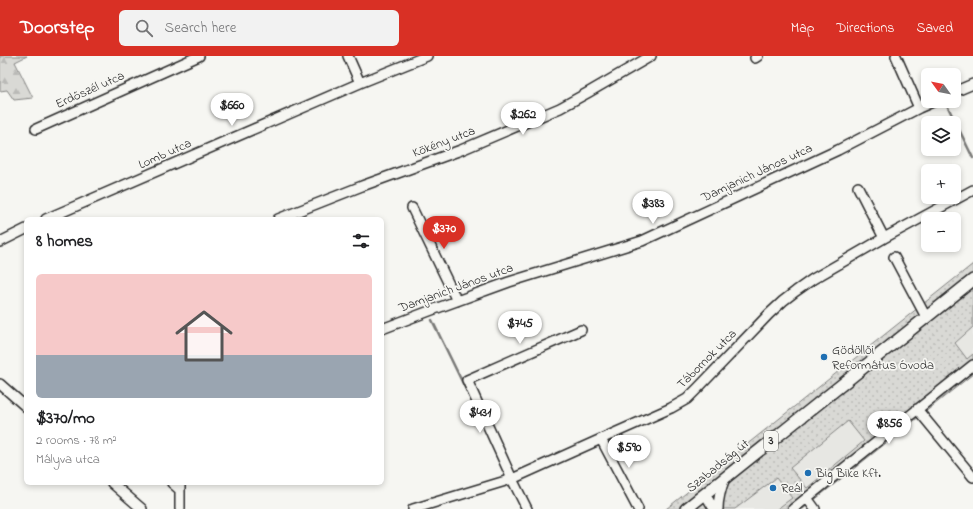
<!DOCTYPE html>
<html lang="en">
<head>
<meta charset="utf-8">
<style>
	:root { --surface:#fff; --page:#f2f2f2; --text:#202124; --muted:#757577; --line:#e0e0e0; --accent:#d93025 }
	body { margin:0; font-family:"Indie Flower",sans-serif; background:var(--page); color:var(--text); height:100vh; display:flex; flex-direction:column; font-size:15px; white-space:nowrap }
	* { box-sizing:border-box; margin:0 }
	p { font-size:13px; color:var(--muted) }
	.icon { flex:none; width:22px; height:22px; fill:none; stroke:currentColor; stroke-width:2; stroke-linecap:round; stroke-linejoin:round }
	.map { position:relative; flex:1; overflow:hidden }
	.sheet { position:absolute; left:24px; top:161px; width:360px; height:268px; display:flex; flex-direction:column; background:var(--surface); border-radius:6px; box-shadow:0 2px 6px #0003 }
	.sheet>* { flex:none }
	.needle { width:26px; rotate:303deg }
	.tools { position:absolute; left:921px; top:12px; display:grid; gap:8px }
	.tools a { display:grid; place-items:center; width:40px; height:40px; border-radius:6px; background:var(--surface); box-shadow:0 2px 6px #0003; font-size:20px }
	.price { position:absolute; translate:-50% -34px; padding:0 9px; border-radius:14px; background:#fff; color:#222; font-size:13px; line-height:26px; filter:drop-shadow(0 1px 2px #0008) }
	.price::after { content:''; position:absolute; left:50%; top:24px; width:12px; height:9px; margin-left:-6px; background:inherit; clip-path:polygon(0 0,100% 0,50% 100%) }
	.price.selected { background:var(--accent); color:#fff }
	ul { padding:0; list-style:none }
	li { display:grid; align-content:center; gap:8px; height:212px; padding:0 12px }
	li+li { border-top:1px solid var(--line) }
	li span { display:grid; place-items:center; height:124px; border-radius:6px; color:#555 }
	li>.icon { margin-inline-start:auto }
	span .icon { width:72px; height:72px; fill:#fffc; stroke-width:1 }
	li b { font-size:17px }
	h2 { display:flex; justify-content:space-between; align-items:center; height:48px; padding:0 12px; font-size:17px }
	header { display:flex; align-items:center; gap:24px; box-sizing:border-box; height:56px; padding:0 20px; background:var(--accent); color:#fff }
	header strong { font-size:19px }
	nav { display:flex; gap:22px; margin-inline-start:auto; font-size:14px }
	.search { width:280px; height:36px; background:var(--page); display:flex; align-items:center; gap:10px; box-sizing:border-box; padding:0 14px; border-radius:6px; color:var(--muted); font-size:15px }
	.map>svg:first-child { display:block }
	.built { fill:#e7e7e3 }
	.grass { fill:url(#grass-dots); stroke:#828280; fill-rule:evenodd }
	.forest { fill:url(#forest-firs); stroke:#828280 }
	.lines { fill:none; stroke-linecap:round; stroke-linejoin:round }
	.stream { stroke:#7a7a78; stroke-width:2.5 }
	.minor-casing { stroke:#2b2b2b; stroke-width:12 }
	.major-casing { stroke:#2b2b2b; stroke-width:14 }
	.minor { stroke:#f6f6f2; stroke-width:9 }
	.major { stroke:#f6f6f2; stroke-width:11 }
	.poi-dot { fill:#1f6fb2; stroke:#f6f6f2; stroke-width:1.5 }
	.labels { text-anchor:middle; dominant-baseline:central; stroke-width:3.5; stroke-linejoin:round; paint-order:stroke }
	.shield { fill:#f6f6f2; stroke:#686867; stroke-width:1 }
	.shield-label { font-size:12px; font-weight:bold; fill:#2b2b2b }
	.street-label { font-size:13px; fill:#2b2b2b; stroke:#f6f6f2 }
	.poi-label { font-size:13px; fill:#2b2b2b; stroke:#f6f6f2; text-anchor:start }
</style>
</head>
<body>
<header>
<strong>Doorstep</strong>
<div class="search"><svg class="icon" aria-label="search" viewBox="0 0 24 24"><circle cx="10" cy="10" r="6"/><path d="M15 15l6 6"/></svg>Search here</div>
<nav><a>Map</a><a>Directions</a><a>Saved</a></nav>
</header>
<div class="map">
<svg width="973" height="453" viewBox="0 0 973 453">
	<defs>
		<pattern id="grass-dots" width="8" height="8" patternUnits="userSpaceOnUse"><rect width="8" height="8" fill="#d9d9d5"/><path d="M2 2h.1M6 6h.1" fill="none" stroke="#babab7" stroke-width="1.8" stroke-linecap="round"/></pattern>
		<pattern id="forest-firs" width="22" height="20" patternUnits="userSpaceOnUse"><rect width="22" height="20" fill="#d9d9d5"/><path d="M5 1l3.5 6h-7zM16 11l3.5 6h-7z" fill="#babab7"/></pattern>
	</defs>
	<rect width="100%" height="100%" fill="#f6f6f2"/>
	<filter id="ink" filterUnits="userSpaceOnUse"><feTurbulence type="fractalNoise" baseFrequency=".025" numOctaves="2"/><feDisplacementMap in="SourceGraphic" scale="8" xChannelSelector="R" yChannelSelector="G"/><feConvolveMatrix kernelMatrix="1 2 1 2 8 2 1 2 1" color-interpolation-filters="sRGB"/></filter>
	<g filter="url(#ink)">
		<!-- built -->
		<path class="built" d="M973 271V299L967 303 955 287Z
			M848 365 864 385 806 432 790 412Z
			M776 422 792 442 777 453H735Z"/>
		<!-- grass -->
		<path class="grass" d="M973 208V271L955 287 967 303 973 298V318L803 453H777L792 442 776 422 735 453H666ZM848 365 864 385 807 432 790 412Z"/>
		<!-- forest -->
		<path class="forest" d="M0 0H27L15 6 33 42 14 44 7 34 0 35Z"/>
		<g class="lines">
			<!-- stream -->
			<path class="stream" d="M946 47 973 102
				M432 264 470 342"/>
			<!-- minor casing -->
			<g class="minor-casing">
				<path id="minor" d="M348 0 360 27
					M896 0 919 52
					M755 2 758 0
					M954 36 973 28
					M36 73 199 0
					M858 131 884 182
					M412 152 457 245
					M46 163 360 27 427 0
					M278 163 362 130 461 94 560 52 589 36 651 0
					M0 186 26 173
					M894 201 926 261
					M382 273 432 254 509 226 642 185 838 94 919 52 935 45
					M0 328 26 351
					M917 353 973 421
					M601 383 638 453
					M112 427 142 453
					M172 427 180 434
					M180 427V453
					M705 438 714 453
					M807 442 815 453
					M413 453 512 423 601 383 671 352 687 343 698 332 769 258 783 245 796 235 813 223 884 182 973 134
					M527 453 512 423 467 324 581 274
					M718 453C718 442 721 432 725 422
					M793 453 973 309"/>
			</g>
			<!-- major casing -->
			<g class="major-casing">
				<path id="major" d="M686 453 973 224"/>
			</g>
			<!-- minor -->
			<use href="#minor" class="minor"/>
			<!-- major -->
			<use href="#major" class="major"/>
		</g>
	</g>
	<!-- markers -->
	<g class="poi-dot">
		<circle cx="824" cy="301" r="4"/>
		<circle cx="808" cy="417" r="4"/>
		<circle cx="773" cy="432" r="4"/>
	</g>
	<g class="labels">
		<!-- shield labels -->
		<rect class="shield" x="764" y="375" width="14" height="20" rx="3"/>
		<g class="shield-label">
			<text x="771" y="385">3</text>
		</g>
		<!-- street labels -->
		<g class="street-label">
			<text transform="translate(90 34) rotate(-24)">Erdőszél utca</text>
			<text transform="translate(444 86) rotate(-21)">Kökény utca</text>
			<text transform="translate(165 98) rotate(-24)">Lomb utca</text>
			<text transform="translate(757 117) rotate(-25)">Damjanich János utca</text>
			<text transform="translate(456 232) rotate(-20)">Damjanich János utca</text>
			<text transform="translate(707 303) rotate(-45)">Tábornok utca</text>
			<text transform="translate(718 410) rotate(-39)">Szabadság út</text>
		</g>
		<!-- poi labels -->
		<g class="poi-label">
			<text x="832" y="294">Gödöllői<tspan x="832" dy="15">Református Óvoda</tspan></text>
			<text x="816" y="417">Big Bike Kft.</text>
			<text x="781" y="432">Reál</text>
		</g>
	</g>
</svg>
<div class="tools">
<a><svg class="needle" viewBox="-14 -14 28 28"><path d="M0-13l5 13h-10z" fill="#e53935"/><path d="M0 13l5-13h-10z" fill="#757577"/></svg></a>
<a><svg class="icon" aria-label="layers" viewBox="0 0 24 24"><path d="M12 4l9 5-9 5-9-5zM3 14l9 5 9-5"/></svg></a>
<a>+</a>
<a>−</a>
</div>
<b class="price" style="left:232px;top:71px">$660</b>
<b class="price" style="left:523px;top:80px">$262</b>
<b class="price" style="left:653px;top:169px">$383</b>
<b class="price selected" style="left:444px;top:194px">$370</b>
<b class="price" style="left:520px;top:289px">$745</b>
<b class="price" style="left:480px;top:378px">$431</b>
<b class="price" style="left:889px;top:389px">$856</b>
<b class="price" style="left:629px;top:413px">$590</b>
<section class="sheet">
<h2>8 homes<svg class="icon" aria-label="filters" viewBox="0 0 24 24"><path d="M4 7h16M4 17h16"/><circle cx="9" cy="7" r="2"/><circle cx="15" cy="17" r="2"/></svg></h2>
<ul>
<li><span style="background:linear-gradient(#f6c9c9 65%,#9aa5b1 0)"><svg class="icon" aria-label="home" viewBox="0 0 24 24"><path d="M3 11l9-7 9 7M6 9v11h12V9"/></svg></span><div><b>$370/mo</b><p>2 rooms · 78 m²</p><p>Mályva utca</p></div></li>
</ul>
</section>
</div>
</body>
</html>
